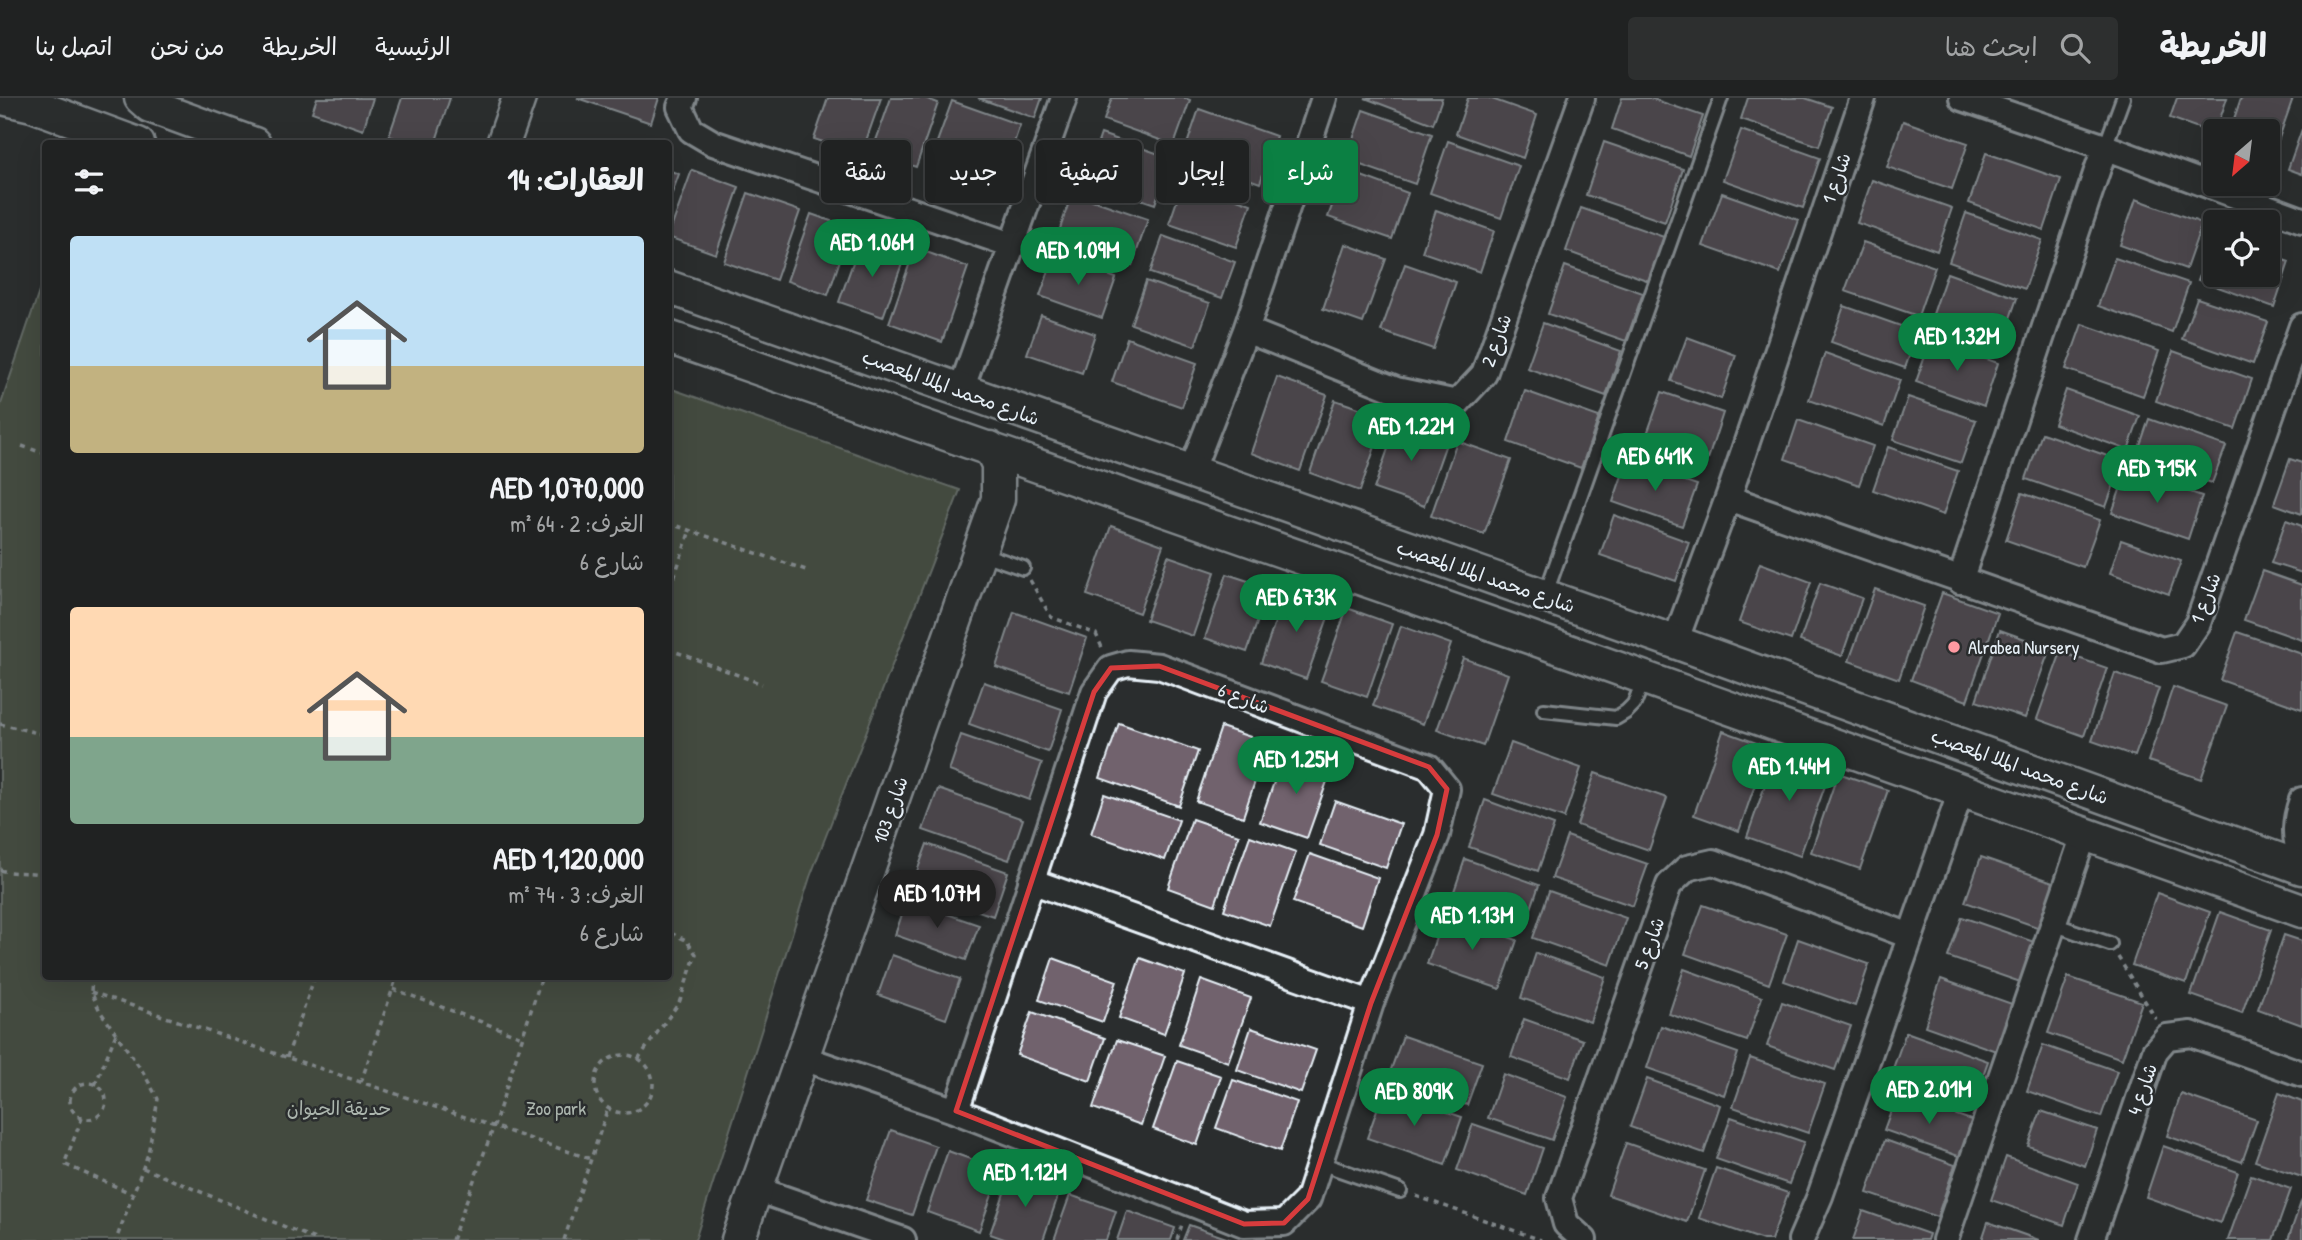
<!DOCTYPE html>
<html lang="ar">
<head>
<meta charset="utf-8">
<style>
	:root { --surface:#202222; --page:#2d2f2f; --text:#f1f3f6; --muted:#a2a4a5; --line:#3d3f40; --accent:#0b8043 }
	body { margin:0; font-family:"Patrick Hand","Playpen Sans Arabic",sans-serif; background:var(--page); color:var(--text); direction:rtl; height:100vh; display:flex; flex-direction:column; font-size:26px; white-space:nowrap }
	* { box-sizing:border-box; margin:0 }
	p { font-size:23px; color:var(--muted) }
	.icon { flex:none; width:38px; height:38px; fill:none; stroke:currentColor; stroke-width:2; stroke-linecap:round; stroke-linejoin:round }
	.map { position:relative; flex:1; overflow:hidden; direction:ltr }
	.panel { position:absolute; left:42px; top:42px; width:630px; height:840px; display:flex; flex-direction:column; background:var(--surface); border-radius:7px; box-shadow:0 7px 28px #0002,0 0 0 2px var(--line); direction:rtl }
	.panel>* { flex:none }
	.banner { position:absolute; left:693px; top:42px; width:665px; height:63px; direction:rtl; display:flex; gap:14px }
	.needle { width:46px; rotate:208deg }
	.buttons { position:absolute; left:2203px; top:21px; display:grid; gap:14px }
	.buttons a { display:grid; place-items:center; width:77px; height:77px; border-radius:7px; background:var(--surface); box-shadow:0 7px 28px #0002,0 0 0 2px var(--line); font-size:35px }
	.price { position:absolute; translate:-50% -60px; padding:0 16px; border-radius:24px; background:var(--accent); color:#fff; font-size:23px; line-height:46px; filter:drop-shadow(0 2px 4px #0008) }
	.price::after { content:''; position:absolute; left:50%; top:42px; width:21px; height:16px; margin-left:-10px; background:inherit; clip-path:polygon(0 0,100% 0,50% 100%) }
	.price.selected { background:#222; color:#fff }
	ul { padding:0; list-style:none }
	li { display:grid; align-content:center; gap:14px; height:371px; padding:0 28px }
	li span { display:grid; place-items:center; height:217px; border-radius:7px; color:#555 }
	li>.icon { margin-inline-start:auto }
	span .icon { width:126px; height:126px; fill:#fffc; stroke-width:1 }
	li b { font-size:30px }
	h2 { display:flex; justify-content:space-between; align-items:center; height:84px; padding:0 28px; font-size:30px }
	.pill { padding:0 24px; border-radius:7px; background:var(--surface); box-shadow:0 7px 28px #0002,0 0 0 2px var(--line); font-size:24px; line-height:63px }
	.pill.selected { background:var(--accent); color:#fff }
	header { display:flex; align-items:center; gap:42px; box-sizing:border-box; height:98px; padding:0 35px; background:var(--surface); border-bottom:2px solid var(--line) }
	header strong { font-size:33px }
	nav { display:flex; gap:38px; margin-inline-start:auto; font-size:24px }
	.search { width:490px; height:63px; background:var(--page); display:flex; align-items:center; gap:18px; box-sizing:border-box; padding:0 24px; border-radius:7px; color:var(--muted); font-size:26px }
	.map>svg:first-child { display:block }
	.green { fill:#636e54; stroke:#a6b0a6; stroke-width:2 }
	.building { fill:#71626d; stroke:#e8f1f8; stroke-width:2 }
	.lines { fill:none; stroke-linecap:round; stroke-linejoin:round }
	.service-casing { stroke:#e8f1f8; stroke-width:18 }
	.minor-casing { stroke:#e8f1f8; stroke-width:30 }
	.tertiary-casing { stroke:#e8f1f8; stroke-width:37 }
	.path { stroke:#e8f1f8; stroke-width:3.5; stroke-dasharray:5 5; stroke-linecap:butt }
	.service { stroke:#2a2d2e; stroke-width:12 }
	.minor { stroke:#2a2d2e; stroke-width:24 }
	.tertiary { stroke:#2a2d2e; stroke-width:32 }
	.marked { fill:none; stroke:#d83c3d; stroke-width:5; stroke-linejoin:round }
	.poi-dot { fill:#ff9aa2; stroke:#2a2d2e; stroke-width:2.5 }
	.labels { text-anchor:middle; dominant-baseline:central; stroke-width:5; stroke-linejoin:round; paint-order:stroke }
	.street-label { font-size:19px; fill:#e8f1f8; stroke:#2a2d2e }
	.poi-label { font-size:19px; fill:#e8f1f8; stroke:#2a2d2e; text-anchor:start }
	.park-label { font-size:19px; fill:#acb6ae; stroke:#2a2d2e }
</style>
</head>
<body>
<header>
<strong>الخريطة</strong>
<div class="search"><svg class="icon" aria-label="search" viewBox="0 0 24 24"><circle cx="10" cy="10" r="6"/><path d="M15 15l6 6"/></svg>ابحث هنا</div>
<nav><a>الرئيسية</a><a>الخريطة</a><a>من نحن</a><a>اتصل بنا</a></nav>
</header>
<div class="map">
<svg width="2302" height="1142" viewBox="0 0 2302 1142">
	<rect width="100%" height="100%" fill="#2a2d2e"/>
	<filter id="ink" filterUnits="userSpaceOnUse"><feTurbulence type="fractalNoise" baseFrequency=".0143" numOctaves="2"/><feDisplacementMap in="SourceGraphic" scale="14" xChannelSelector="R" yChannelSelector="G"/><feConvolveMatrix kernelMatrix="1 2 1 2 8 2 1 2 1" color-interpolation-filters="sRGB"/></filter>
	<g filter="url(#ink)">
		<!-- green -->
		<path class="green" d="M45 176 46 878H668L669 290 960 392 810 779 695 1142H0V309Z"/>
		<!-- building -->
		<path class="building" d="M317 0H373L363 32 312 14Z
			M402 0H450L435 46H412L389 38Z
			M577 0H659L651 25Z
			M828 0H881L861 57 814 41Z
			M891 0H925L938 5 916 69 872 54Z
			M978 0H1042L1035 20Z
			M1112 0H1185L1190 2 1174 47 1104 22Z
			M1365 0H1442L1433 26Z
			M1468 0H1489L1537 17 1523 60 1456 36Z
			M1622 0H1650L1703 18 1689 58 1612 31Z
			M1748 0H1805L1832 9 1819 48 1741 21Z
			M2177 0H2227L2215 36 2170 20Z
			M2241 0H2293L2271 63 2268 61V33H2230Z
			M952 3 1020 27 1005 71 936 47Z
			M1199 11 1276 38 1260 85 1183 58Z
			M1363 12 1432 36 1415 86 1346 62Z
			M1903 23 1968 45 1952 91 1887 69Z
			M2302 31V76L2288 71Z
			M1741 32 1820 60 1803 110 1723 82Z
			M1101 36 1171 60 1155 106 1085 82Z
			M1448 43 1519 68 1501 120 1430 95Z
			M1604 44 1683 71 1665 124 1586 97Z
			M1986 55 2061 81 2044 132 1969 105Z
			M668 72 679 76 668 106Z
			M692 72 739 89 716 156 668 139Z
			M1345 72 1408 95 1392 141 1328 119Z
			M1184 82 1251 106 1236 149 1169 126Z
			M1872 82 1952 110 1937 153 1857 125Z
			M748 95 800 113 776 182 724 164Z
			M1072 95 1148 121 1132 167 1057 140Z
			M1722 95 1799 122 1780 175 1703 148Z
			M2136 101 2202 125 2186 171 2120 147Z
			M1581 110 1664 139 1649 183 1566 153Z
			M1436 112 1494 133 1480 174 1422 154Z
			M1966 115 2042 142 2025 191 1949 164Z
			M811 116 851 130 828 197 787 183Z
			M1163 138 1235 164 1222 200 1150 175Z
			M2214 138H2216V177H2268V157L2289 164 2274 209 2198 182Z
			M861 142 905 157 883 219 839 204Z
			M1863 144 1935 169 1918 218 1845 193Z
			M1345 146 1386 161 1363 225 1323 211Z
			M915 150 968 169 942 244 889 225Z
			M1054 158 1116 180 1102 220 1040 198Z
			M2115 160 2189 185 2172 234 2098 208Z
			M1405 166 1456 184 1433 251 1381 233Z
			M1565 168 1643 195 1626 243 1548 216Z
			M1947 175 2017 200 2000 249 1930 225Z
			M1146 183 1210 205 1195 248 1131 226Z
			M2197 200 2268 224 2253 266 2182 241Z
			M1844 208 1918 234 1905 270 1831 244Z
			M1041 217 1095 236 1082 275 1027 256Z
			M1543 225 1621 253 1606 298 1527 270Z
			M2082 226 2159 253 2143 298 2066 271Z
			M1687 239 1736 257 1721 301 1671 283Z
			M1127 240 1197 265 1182 309 1112 284Z
			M1931 241 1998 265 1984 308 1916 284Z
			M2173 253 2252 281 2235 331 2156 303Z
			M1825 255 1900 282 1884 328 1809 302Z
			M1277 279 1327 297 1300 373 1251 355Z
			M2066 292 2140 318 2128 352 2054 326Z
			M1525 293 1599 319 1581 370 1508 344Z
			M1662 294 1723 315 1708 361 1646 339Z
			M1908 299 1976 322 1961 365 1893 342Z
			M1335 302 1385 319 1360 393 1310 375Z
			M2149 321 2226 348 2212 385 2136 359Z
			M1398 322 1448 340 1424 408 1374 391Z
			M1798 322 1873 348 1859 387 1785 361Z
			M2042 335 2122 363 2106 409 2026 381Z
			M1457 343 1511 362 1484 436 1431 418Z
			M1888 349 1958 373 1943 417 1873 392Z
			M2290 361 2302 365V416L2274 406Z
			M1627 363 1697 387 1682 428 1613 404Z
			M2127 372 2202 398 2188 441 2112 415Z
			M2022 395 2100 422 2083 469 2006 442Z
			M1614 417 1689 444 1676 483 1600 457Z
			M2286 422 2302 428V475L2271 465Z
			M1111 428 1163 447 1139 515 1087 497Z
			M2121 442 2181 463 2169 496 2110 475Z
			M1168 458 1215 474 1193 538 1146 522Z
			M1760 465 1811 484 1791 542 1739 524Z
			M2262 473 2302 487V542L2244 522Z
			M1227 476 1269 490 1247 554 1205 540Z
			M1820 485 1862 500 1842 558 1800 543Z
			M1875 491 1924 508 1899 581 1849 563Z
			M1286 492 1332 508 1306 581 1261 565Z
			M1942 495 1998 515 1967 603 1911 582Z
			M1347 510 1392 526 1367 599 1321 583Z
			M1014 514 1087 540 1069 594 996 569Z
			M1401 528 1451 546 1423 626 1373 608Z
			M2000 532 2050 550 2025 620 1976 603Z
			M2237 534 2302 556V611L2220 582Z
			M2061 554 2107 570 2084 638 2037 621Z
			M1463 560 1508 576 1483 648 1437 632Z
			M2115 575 2159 590 2135 658 2092 643Z
			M984 584 1062 611 1048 654 969 626Z
			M2173 589 2227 608 2201 681 2148 663Z
			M1119 625 1198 653 1179 708 1100 680Z
			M1221 629 1268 645 1243 719 1196 703Z
			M1723 633 1768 649 1739 733 1694 717Z
			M961 637 1042 665 1029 702 949 673Z
			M1511 645 1581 670 1564 720 1493 696Z
			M1777 653 1831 671 1800 758 1747 739Z
			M1284 656 1331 672 1307 740 1260 724Z
			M1595 675 1667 700 1649 752 1577 727Z
			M1838 675 1888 692 1860 771 1811 754Z
			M938 691 1023 721 1009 762 923 732Z
			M1104 696 1179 722 1165 762 1091 736Z
			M1485 702 1554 727 1538 773 1469 749Z
			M1335 703 1401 726 1386 770 1320 747Z
			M1192 721 1239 737 1215 807 1168 790Z
			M1250 738 1296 754 1270 828 1224 812Z
			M1567 738 1648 766 1633 808 1552 780Z
			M927 746 1008 774 993 818 911 790Z
			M1310 756 1378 780 1362 828 1293 804Z
			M1981 759 2056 785 2040 830 1965 804Z
			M1465 761 1539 787 1523 834 1449 808Z
			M1549 793 1626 820 1610 867 1533 840Z
			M2157 795 2210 814 2186 885 2132 867Z
			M907 802 979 827 966 862 895 837Z
			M1703 807 1787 836 1769 886 1685 856Z
			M2220 814 2271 832 2242 915 2191 897Z
			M1444 816 1517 842 1500 891 1427 866Z
			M1962 819 2040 846 2026 886 1948 859Z
			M2284 837 2302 843V927L2258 911Z
			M1798 841 1869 866 1855 908 1784 883Z
			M1536 855 1605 879 1590 924 1521 900Z
			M892 857 960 881 946 921 878 897Z
			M1053 860 1117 883 1103 924 1039 902Z
			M1140 860 1185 876 1164 936 1119 920Z
			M1684 871 1762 899 1747 943 1669 916Z
			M2068 879 2142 904 2122 961 2048 935Z
			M1941 881 2012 906 1996 953 1925 928Z
			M1201 882 1251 900 1228 964 1179 947Z
			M1782 904 1851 928 1835 972 1767 948Z
			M1032 914 1105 940 1090 983 1017 957Z
			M1524 921 1583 942 1570 980 1511 959Z
			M1661 928 1738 955 1724 997 1647 970Z
			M1251 930 1316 952 1301 995 1237 972Z
			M1906 934 1988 963 1972 1008 1890 979Z
			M1403 938 1482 965 1467 1007 1388 980Z
			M1117 942 1165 958 1141 1027 1093 1010Z
			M2043 947 2117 973 2101 1019 2027 993Z
			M1750 960 1825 986 1808 1035 1733 1009Z
			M1177 963 1221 978 1197 1047 1153 1031Z
			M1503 976 1567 999 1552 1042 1488 1020Z
			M1647 981 1720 1007 1704 1055 1630 1029Z
			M1233 982 1297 1004 1280 1053 1216 1030Z
			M1384 992 1462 1019 1445 1067 1367 1040Z
			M2279 995 2302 1004V1079L2255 1063Z
			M1897 996 1974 1023 1961 1059 1884 1032Z
			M2181 996 2257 1022 2242 1064 2167 1038Z
			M2041 1013 2097 1032 2085 1068 2028 1048Z
			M1731 1019 1804 1044 1789 1086 1716 1061Z
			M1473 1026 1543 1050 1527 1097 1457 1072Z
			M891 1032 936 1048 912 1117 866 1102Z
			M1885 1042 1955 1067 1937 1119 1867 1095Z
			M1626 1045 1705 1072 1687 1124 1608 1097Z
			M2163 1048 2238 1074 2220 1125 2146 1099Z
			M948 1053 1001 1072 979 1133 927 1114Z
			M2006 1059 2078 1085 2064 1127 1991 1102Z
			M1716 1070 1788 1095 1771 1142H1763L1699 1120Z
			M1012 1072 1061 1089 1043 1142H1007L990 1136Z
			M2251 1077 2291 1091 2273 1142H2228Z
			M1070 1097 1116 1113 1106 1142H1054Z
			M2302 1101V1142H2288Z
			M1127 1113 1175 1130 1171 1142H1117Z
			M1863 1113 1929 1136 1927 1142H1853Z
			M1988 1124 2039 1142H1982Z
			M1189 1127 1232 1142H1183Z"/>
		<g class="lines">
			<!-- service casing -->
			<g class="service-casing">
				<path id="service" d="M2105 49 2123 0
					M980 455 1023 470
					M1545 498 1721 0
					M1544 612 1616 620 1626 614 1634 606 1644 581
					M2053 826 2110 846
					M1320 1065 1400 1093"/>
			</g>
			<!-- minor casing -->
			<g class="minor-casing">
				<path id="minor" d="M684 0 680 9 691 32 713 45 1012 147
					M1962 0 2105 49 2302 122
					M1246 232 1396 292 1457 305 1484 276 1582 0
					M961 292 1064 0
					M1191 374 1246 232 1324 0
					M1728 400 2162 552 2183 547 2198 525 2302 228
					M1960 483 2105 49
					M1675 544 1728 400 1863 0
					M2302 702C2295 722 2293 740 2302 761
					M1031 783 1371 905
					M803 960 956 1013 1244 1126 1284 1125 1308 1101 1371 905 1437 737 1447 691 1429 669 1159 568 1128 565 1111 570 1094 594 956 1013
					M756 1091 903 1142
					M1584 1142 1566 1126 1559 1100 1669 787 1687 770 1713 764 1910 838
					M1801 1142 1820 1098 1961 693
					M1945 1142 2084 737
					M2091 1142 2155 953 2167 939 2191 936 2302 976"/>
			</g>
			<!-- tertiary casing -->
			<g class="tertiary-casing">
				<path id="tertiary" d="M2 0 32 7 138 46
					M141 0 150 8 254 46
					M503 46 519 0
					M668 189 1675 544 2302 770
					M668 239 1532 540 2302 813
					M738 1142 998 401V366L990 350"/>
			</g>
			<!-- path -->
			<path class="path" d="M22 348 46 356
				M668 425 809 473
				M1030 482 1051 519 1096 536 1103 552
				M668 498 690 432
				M668 551 762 586
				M0 626 46 637
				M668 678 674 680
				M0 772C16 777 29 772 46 778
				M2118 859 2156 921
				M92 878 91 894 100 913 143 974 158 1001 148 1056 116 1142
				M393 891 522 939
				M91 894 591 1061
				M595 986a29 29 0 1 1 58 0a29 29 0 1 1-58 0Z
				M287 959 315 878
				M638 961 679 905 696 856 686 842 668 834
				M361 984 397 878
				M70 1003a18 18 0 1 1 36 0a18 18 0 1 1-36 0Z
				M95 987 116 936
				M82 1020 65 1064 66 1067 133 1096
				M143 1070 317 1142
				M1416 1098 1541 1142
				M452 1142 494 1028 542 878
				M564 1142 608 1010
				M1177 1142 1183 1123"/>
			<!-- service -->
			<use href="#service" class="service"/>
			<!-- minor -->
			<use href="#minor" class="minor"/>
			<!-- tertiary -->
			<use href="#tertiary" class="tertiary"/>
		</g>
	</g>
	<!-- marked area -->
	<path d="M0 0H2302V1142H0ZM1159 568 1429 669 1447 691 1437 737 1371 905 1308 1101 1284 1125 1244 1126 956 1013 1094 594 1111 570Z" fill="#2a2d2e" fill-opacity=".55" fill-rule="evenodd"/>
	<path class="marked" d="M1159 568 1429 669 1447 691 1437 737 1371 905 1308 1101 1284 1125 1244 1126 956 1013 1094 594 1111 570Z"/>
	<!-- markers -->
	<circle class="poi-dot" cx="1954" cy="549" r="7"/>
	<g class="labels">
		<!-- street labels -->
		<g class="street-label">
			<text transform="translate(1836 80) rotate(-71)">شارع 1</text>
			<text transform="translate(1496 242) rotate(-70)">شارع 2</text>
			<text transform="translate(951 289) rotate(20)">شارع محمد الملا المعصب</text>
			<text transform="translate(1486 478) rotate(19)">شارع محمد الملا المعصب</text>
			<text transform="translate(2205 500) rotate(-69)">شارع 1</text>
			<text transform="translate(1244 600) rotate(21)">شارع 6</text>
			<text transform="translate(2020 668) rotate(20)">شارع محمد الملا المعصب</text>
			<text transform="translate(890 712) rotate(-71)">شارع 103</text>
			<text transform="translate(1649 845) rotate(-70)">شارع 5</text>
			<text transform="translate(2142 991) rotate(-71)">شارع 4</text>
		</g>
		<!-- poi labels -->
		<g class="poi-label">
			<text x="1968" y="549">Alrabea Nursery</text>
		</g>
		<!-- park labels -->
		<g class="park-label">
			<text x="339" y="1010">حديقة الحيوان</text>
			<text x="556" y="1010">Zoo park</text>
		</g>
	</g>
</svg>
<div class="buttons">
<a><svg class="needle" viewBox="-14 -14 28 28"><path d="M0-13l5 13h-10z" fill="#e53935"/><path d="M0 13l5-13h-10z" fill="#a2a4a5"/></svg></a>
<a><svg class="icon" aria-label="locate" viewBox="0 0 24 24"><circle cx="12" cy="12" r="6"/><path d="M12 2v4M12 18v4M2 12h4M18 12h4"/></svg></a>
</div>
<b class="price" style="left:872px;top:181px">AED 1.06M</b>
<b class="price" style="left:1078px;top:189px">AED 1.09M</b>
<b class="price" style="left:1957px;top:275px">AED 1.32M</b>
<b class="price" style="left:1411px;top:365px">AED 1.22M</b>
<b class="price" style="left:1655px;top:395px">AED 641K</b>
<b class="price" style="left:2157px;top:407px">AED 715K</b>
<b class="price" style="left:1296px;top:536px">AED 673K</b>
<b class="price" style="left:1296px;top:698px">AED 1.25M</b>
<b class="price" style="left:1789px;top:705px">AED 1.44M</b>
<b class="price selected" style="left:937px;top:832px">AED 1.07M</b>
<b class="price" style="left:1472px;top:854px">AED 1.13M</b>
<b class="price" style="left:1929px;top:1028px">AED 2.01M</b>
<b class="price" style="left:1414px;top:1030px">AED 809K</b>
<b class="price" style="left:1025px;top:1111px">AED 1.12M</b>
<div class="banner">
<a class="pill selected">شراء</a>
<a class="pill">إيجار</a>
<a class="pill">تصفية</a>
<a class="pill">جديد</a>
<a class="pill">شقة</a>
</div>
<section class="panel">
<h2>العقارات: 14<svg class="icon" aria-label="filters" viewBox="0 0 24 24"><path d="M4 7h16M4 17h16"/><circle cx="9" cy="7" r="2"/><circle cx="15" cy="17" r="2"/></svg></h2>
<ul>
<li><span style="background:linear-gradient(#bfe0f5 60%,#c2b280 0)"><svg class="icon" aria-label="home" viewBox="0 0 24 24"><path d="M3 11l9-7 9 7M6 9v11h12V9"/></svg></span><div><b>AED 1,070,000</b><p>الغرف: 2 · 64 m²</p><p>شارع 6</p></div></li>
<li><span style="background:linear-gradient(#ffd9b3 60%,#7fa58c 0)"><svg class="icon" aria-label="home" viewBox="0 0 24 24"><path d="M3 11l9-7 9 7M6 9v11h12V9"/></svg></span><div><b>AED 1,120,000</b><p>الغرف: 3 · 74 m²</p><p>شارع 6</p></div></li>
</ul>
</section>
</div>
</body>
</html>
